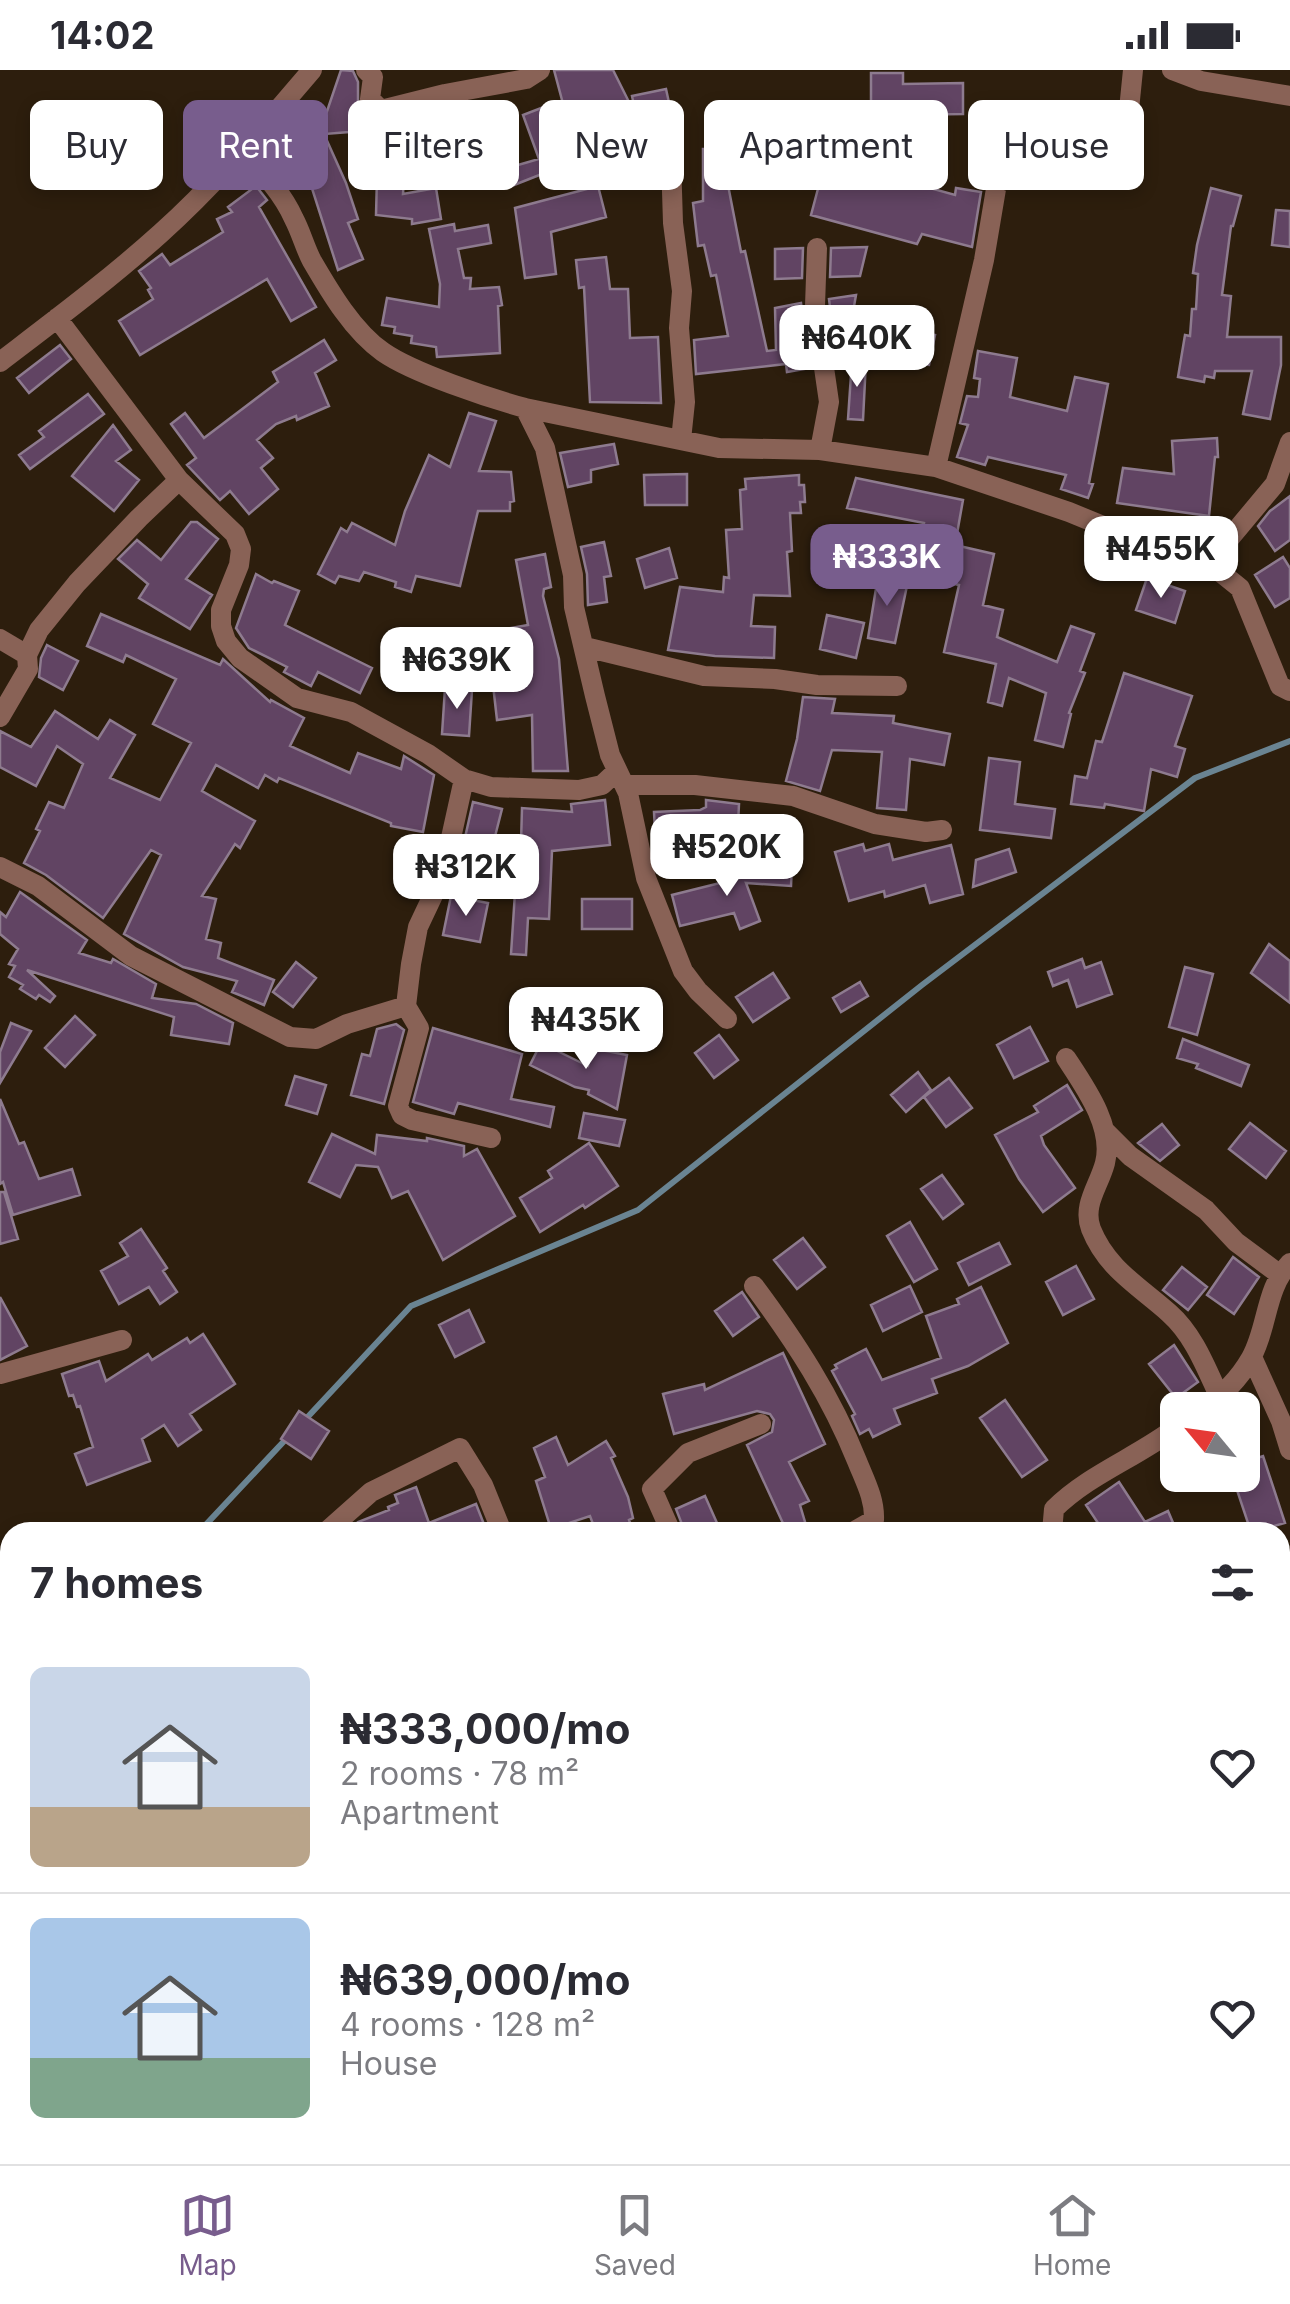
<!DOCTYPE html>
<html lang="en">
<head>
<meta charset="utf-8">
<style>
	:root { --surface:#fff; --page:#f7f7f7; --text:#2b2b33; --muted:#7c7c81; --line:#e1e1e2; --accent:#785d8d }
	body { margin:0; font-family:Inter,sans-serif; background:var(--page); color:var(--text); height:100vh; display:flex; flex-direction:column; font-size:38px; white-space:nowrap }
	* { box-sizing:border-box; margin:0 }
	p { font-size:32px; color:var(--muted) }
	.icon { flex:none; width:55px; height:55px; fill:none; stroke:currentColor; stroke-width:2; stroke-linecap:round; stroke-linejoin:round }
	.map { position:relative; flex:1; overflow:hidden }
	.drawer { position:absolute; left:0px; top:1452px; width:1290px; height:642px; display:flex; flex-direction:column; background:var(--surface); border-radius:30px 30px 0 0; box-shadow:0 5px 15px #0003 }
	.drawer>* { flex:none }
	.banner { position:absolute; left:30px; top:30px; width:1230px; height:90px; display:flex; gap:20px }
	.needle { width:65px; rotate:299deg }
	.buttons { position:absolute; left:1160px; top:1322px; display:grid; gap:20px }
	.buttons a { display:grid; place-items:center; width:100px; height:100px; border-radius:15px; background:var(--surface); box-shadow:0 5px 15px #0003; font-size:50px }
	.price { position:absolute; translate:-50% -85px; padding:0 22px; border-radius:20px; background:#fff; color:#222; font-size:32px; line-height:65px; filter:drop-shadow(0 2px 5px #0008) }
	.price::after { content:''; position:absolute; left:50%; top:60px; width:30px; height:22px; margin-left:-15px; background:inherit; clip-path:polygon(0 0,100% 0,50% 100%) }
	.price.current { background:var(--accent); color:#fff }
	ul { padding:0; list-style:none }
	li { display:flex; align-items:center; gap:30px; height:250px; padding:0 30px }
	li+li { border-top:2px solid var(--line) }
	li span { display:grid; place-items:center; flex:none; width:280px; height:200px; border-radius:15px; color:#555 }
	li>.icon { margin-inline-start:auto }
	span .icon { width:120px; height:120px; fill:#fffc; stroke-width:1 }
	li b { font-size:42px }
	h2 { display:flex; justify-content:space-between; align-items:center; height:120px; padding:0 30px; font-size:42px }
	.tag { padding:0 35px; border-radius:15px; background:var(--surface); box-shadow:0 5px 15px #0003; font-size:35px; line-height:90px }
	.tag.current { background:var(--accent); color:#fff }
	.status { display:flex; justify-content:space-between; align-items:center; height:70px; padding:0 50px; background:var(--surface); direction:ltr }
	.status svg { height:28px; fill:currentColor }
	.tab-bar { display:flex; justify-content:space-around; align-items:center; height:140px; border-top:2px solid var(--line); background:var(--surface); font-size:28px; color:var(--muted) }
	.tab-bar a { display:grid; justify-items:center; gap:5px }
	.tab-bar .current { color:var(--accent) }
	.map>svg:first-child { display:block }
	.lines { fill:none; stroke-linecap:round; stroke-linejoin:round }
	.stream { stroke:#6a8492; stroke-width:6 }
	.building { fill:#614463; stroke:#8e7b8f; stroke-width:2.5 }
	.minor { stroke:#896256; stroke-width:20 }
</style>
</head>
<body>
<div class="status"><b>14:02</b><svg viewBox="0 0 49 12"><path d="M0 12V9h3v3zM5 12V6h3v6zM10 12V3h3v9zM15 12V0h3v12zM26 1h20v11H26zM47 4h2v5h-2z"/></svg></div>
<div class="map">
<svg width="1290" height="2094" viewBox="0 0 1290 2094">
	<rect width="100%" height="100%" fill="#2d1e0d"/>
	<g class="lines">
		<!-- stream -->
		<path class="stream" d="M303 1352 411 1236 638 1140 922 915 1195 708 1290 671
			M199 1462 287 1368
			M0 1668 10 1659
			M0 1676 10 1694
			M132 2094 134 2085"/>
	</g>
	<!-- building -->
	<path class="building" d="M341 0 353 1 358 12V35L349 62 324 64 346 113 358 149 348 153 363 189 338 200 310 112 304 115 296 94 315 86 305 60 319 54 321 59Z
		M554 0H613L630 34 562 60 575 91 509 117 504 99 539 89 523 45 562 30Z
		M871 3H903V14L963 13V44L899 45 898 62 865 61 863 73 835 69 839 38 871 43Z
		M666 19 675 60 641 68 632 26Z
		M1032 33 1041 72 1008 79 999 41Z
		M465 48 469 75 501 68 505 89 441 98 438 80 393 81 392 57Z
		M735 66H772L770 111 727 110 741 182 745 181 767 281 776 280 775 238 801 233 810 298 787 302 786 294 696 304 694 270 728 266 716 205 711 206 704 175 698 176 693 133 703 131V79H735Z
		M823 100 864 111 866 107 899 116 901 110 955 125 956 118 981 122 972 177 922 164 917 174 811 145Z
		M377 107 404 108 403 124 436 118 441 149 412 154V149L376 145Z
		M256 116 267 130 259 137 316 237 291 251 267 209 140 285 119 251 153 229 148 220 151 218 139 201 162 184 170 195 223 162 217 149 232 142 228 137Z
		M598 116 606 147 551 162 556 204 525 208 515 138Z
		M1211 118 1241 126 1233 156H1231L1222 225 1231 226 1227 267H1281V295L1270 349 1243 344 1252 301H1215L1214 308 1205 306 1204 312 1178 307 1185 265 1190 266 1192 239H1196L1198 204 1193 203 1197 175Z
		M1276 140 1290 141V177L1272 175Z
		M454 154 455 161 488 155 491 173 458 179 464 208H471L470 219 499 217 502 235 498 236 500 283 437 287 436 277 411 273 412 266 394 263 395 257 382 255 387 228 439 237 440 214 429 159Z
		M867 177 860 206 830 207 831 178Z
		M803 178 802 208 775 209V179Z
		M606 187 610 219H628L630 268 658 267 661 333 590 332 584 217 579 218 576 190Z
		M856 225 853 242 869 243 867 280 835 278 829 229Z
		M899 258 935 265 929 295 892 291Z
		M324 270 336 290 315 303 329 336 297 350 296 346 276 354 257 370 273 388 261 398 278 419 249 444 230 421 220 430 187 395 196 388 171 354 185 343 204 368 278 312 273 302Z
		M60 275 71 289 29 323 17 308Z
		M978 281 1017 288 1010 327 1067 341 1075 307 1108 314 1089 413 1093 414 1088 428 1061 419 1066 405 988 387 985 395 957 387 968 355 960 353 967 326 978 327 980 309 974 308Z
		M852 290 866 291 863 350 848 349Z
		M88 324 104 344 30 399 19 385 44 367 39 361Z
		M469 343 496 351 479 401 511 402 514 431 510 432V441H478L460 516 416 506 411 522 395 517 396 512 364 502 359 511 339 506 335 513 318 504 341 458 347 462 352 453 395 475 405 441 429 385 450 397Z
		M113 355 131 380 116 391 139 410 114 441 72 406Z
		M1217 368 1218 387H1215L1209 446 1117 433 1123 398 1174 404 1172 371Z
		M614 374 618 394 591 400V412L568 417 560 383Z
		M687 404V435H645L644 405Z
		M799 405V415H804L805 432H800L801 443H790L792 481 787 482 790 526 754 525 751 556 775 557 774 588 715 586 668 580 680 517 723 522 724 507 729 508 726 460 742 459 740 420 746 419 745 409Z
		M856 408 963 430 955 475 994 484 983 535 1003 540 997 567 1057 592 1071 556 1094 564 1080 601 1085 603 1069 643 1071 644 1063 677 1035 670 1046 623 1009 608 1002 636 988 632 996 594 944 582 959 515 914 505 924 453 847 438Z
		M1290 426V470L1275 481 1258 456 1270 441Z
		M191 452H197L218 469 186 509 212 525 190 559 139 528 148 514 118 489 137 470 161 490Z
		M604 472 611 506 604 507 607 532 588 535 587 504 581 477Z
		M669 478 677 508 645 518 637 489Z
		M545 484 551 517 544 519 543 526 559 589 568 701H533L532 645 497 650 487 562 528 555 516 490Z
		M1283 487 1290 498V528L1275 537 1255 505Z
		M256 504 272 513 274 511 299 521 285 555 372 598 360 623 318 602 311 616 284 602 287 597 249 578 236 558Z
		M878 506 908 511 895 573 868 568Z
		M1147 508 1185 521 1175 553 1136 540Z
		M101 544 220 595 223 589 270 632 271 630 304 648 290 676 350 703 358 683 401 699 404 686 434 705 423 762 391 756V753L279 708 277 712 265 705 258 718 216 695 202 721 255 751 240 778 235 774 202 826 216 829 206 869 221 873 218 888 274 910 264 935 232 922 237 911 183 897 124 864 161 785 151 780 103 848 46 805 24 793 40 761 36 759 49 732 64 738 83 694 57 676 36 716 0 697V661L31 677 55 641 98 669 110 650 135 665 110 708 160 730 191 673 153 654 176 609 126 585 123 592 87 576Z
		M827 545 864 553 856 588 820 579Z
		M47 575 78 591 63 620 39 607 41 588Z
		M1124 603 1192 626 1175 676 1185 679 1177 707 1151 699 1144 741 1105 734 1104 738 1071 734 1075 706 1087 708 1096 671 1102 672Z
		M445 618 472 620 469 666 442 664Z
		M803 627 835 629 832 643 894 646 893 653 950 664 944 695 910 689 906 740 877 738 882 682 832 680 820 721 786 711 797 669Z
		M989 688 1020 692 1015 734 1055 739 1051 768 980 760Z
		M605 730 610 775 552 781 549 849 528 848 526 885 511 884 516 807 520 808 522 738 572 742 571 734Z
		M706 730 739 734 738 755H795L793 791 703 787V780L656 782 654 742 700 740 706 737Z
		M473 732 502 739 487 798 460 790Z
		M863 774 865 781 889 774 893 790 951 775 963 824 930 833 925 815 885 827 884 821 849 831 835 782Z
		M1009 779 1016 802 973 817 976 790Z
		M792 795 791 816 746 813 760 851 740 859 734 843 680 856 672 825Z
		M20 822 87 870 79 883 111 893 113 889 156 914 152 928 196 934 233 953 229 974 171 965 174 947 27 900 55 926 50 932 39 925 36 929 20 919 23 915 9 907 15 896 9 894 18 879 0 864V842L6 847Z
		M451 826 488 833 480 872 443 865Z
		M582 829H632V859H582Z
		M1269 874 1290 891V933L1251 903Z
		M1082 889 1085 898 1101 892 1112 924 1077 937 1068 910 1053 916 1048 902Z
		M296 892 316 908 293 937 273 922Z
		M1185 897 1213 904 1197 965 1169 957Z
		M773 903 789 928 753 952 736 927Z
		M860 912 868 926 841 942 833 928Z
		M75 946 95 965 65 997 45 978Z
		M11 953 31 961 0 1013V982Z
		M396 954 404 960 384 1034 351 1025 362 984 370 986 377 959Z
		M1030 957 1048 991 1014 1008 997 975Z
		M433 958 522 984 511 1029 554 1037 550 1057 458 1033 454 1044 413 1032Z
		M719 965 738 990 714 1008 695 983Z
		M1183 969 1249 995 1241 1016 1196 998 1198 994 1177 988Z
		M541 973 588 996 591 978 627 985 617 1039 588 1024 589 1020 575 1017 530 995Z
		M918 1002 931 1020 906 1042 891 1025Z
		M295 1006 326 1015 317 1044 286 1035Z
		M949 1008 972 1038 946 1057 924 1027Z
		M1067 1015 1082 1040 1041 1066 1044 1075 1075 1118 1043 1142 1019 1109 995 1065 1038 1042 1034 1036Z
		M0 1029 19 1074 24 1072 39 1109 72 1099 80 1125 13 1145 3 1112 0 1114Z
		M584 1043 625 1050 619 1076 579 1068Z
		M1250 1053 1286 1081 1266 1108 1229 1079Z
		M1162 1054 1179 1075 1160 1091 1138 1073Z
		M332 1064 375 1084 377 1065 427 1071V1068L464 1076V1086L477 1079 515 1146 443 1190 408 1121 392 1128 378 1097 356 1095 340 1127 309 1112Z
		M589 1073 618 1116 585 1138 583 1135 540 1162 520 1128 552 1108 548 1101Z
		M942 1105 963 1134 943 1149 921 1119Z
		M0 1122H4L18 1169 0 1174Z
		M910 1152 937 1199 914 1212 887 1166Z
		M141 1159 167 1198 163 1201 177 1222 160 1234 149 1217 119 1234 101 1201 128 1186 120 1173Z
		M803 1168 825 1197 797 1219 774 1190Z
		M999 1173 1010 1194 969 1215 958 1193Z
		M1233 1187 1259 1207 1234 1244 1207 1225Z
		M1076 1196 1094 1229 1063 1245 1046 1212Z
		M1182 1197 1207 1217 1188 1240 1163 1220Z
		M910 1216 922 1242 883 1261 871 1235Z
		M981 1217 1008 1273 968 1296 932 1309 937 1323 894 1339 900 1354 873 1367 869 1359 860 1364 852 1346 855 1344 832 1301 837 1298 835 1295 866 1279 882 1310 941 1288 926 1246 959 1234 957 1229Z
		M742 1222 759 1247 733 1266 715 1241Z
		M0 1227 27 1276 0 1290Z
		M469 1240 484 1272 455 1287 439 1255Z
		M203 1264 235 1314 190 1344 201 1360 178 1376 164 1355 142 1369 150 1391 87 1415 75 1384 93 1377 80 1336 77 1337 73 1325 69 1326 62 1304 99 1291 106 1311 148 1284 152 1290 187 1268 190 1273Z
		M1174 1275 1198 1312 1176 1328 1149 1294Z
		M783 1283 825 1374 789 1392 809 1431 800 1435 808 1462H787L747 1375 772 1362 774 1350 770 1344 757 1341 674 1364 663 1324 704 1314 705 1320Z
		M1005 1330 1047 1390 1022 1407 980 1348Z
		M299 1341 329 1361 311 1389 281 1369Z
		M556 1367 568 1395 606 1371 615 1386 611 1388 628 1427 633 1448 629 1450 633 1462H596L590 1446 551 1459 536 1411 545 1407 534 1378Z
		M1263 1386 1285 1453 1251 1462 1232 1405H1242V1393Z
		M1119 1412 1145 1452 1168 1441 1177 1462H1104L1086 1435Z
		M416 1417 429 1453 476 1434 487 1462H346L358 1452 389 1440 388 1437 398 1433 395 1425Z
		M705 1426 721 1462H685L676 1439Z"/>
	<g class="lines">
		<!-- minor -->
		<path class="minor" d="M366 0 373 7 370 29 381 40 445 24 526 9 540 0
			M1172 0 1201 11 1290 26
			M243 82C263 103 282 122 294 149 301 162 305 178 312 191 330 222 353 261 383 282 413 303 489 328 525 338L719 378 820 380 936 397 1069 442 1176 486 1209 493 1240 518 1280 616 1290 621
			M671 89 673 153 682 221 679 258 685 332 681 370
			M817 178 815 236 829 332 820 380
			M57 248 179 410 235 464 241 479 239 495 221 540V556L226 571 240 588 297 628 351 642 428 684 464 709 491 717 579 720 602 715 617 701
			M0 292C55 250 110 209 161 163 217 113 264 56 312 0
			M525 338 545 378 573 505 574 537 595 626 610 685 628 723 646 808 683 901 698 921 727 949
			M936 397 984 190 997 113 1012 107 1116 95 1125 79 1133 0
			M1209 493 1275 414 1290 372
			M0 569 27 585
			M585 577 704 606 775 609 817 615 897 616
			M0 647 28 599 27 585 39 560 77 513 139 448 179 410
			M464 709 443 804 418 857 411 894 406 936 419 958 398 1036 402 1045 412 1050 491 1068
			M625 715H695L793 726 875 754 926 762 942 760
			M0 797 38 816 131 886 290 967 316 969 347 954 406 936
			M1066 988C1085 1017 1114 1057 1105 1093 1099 1116 1082 1135 1091 1159 1107 1199 1139 1216 1169 1243 1194 1265 1206 1298 1220 1328
			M1105 1061 1130 1086 1206 1140 1236 1172 1279 1204
			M754 1216C795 1271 831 1326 857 1391 865 1411 875 1429 874 1450L853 1462
			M1252 1287 1281 1351 1290 1380
			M0 1304 122 1270
			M1201 1340C1221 1327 1239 1309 1251 1288 1268 1258 1265 1218 1290 1193
			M326 1462 371 1422 460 1378 483 1415 502 1462
			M671 1462 652 1419 688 1383 761 1354
			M1052 1462 1054 1439C1089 1404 1138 1387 1178 1356
			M0 1642 10 1646
			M0 1962 10 1960
			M1280 2070 1290 2079
			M524 2085 528 2094
			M758 2085 759 2094
			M1162 2085 1168 2094
			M666 2094 670 2085"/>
	</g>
</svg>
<div class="buttons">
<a><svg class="needle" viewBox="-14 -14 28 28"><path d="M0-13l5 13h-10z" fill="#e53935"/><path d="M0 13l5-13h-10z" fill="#7c7c81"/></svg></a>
</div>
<b class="price" style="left:857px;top:320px">₦640K</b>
<b class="price" style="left:1161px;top:531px">₦455K</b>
<b class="price current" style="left:887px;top:539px">₦333K</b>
<b class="price" style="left:457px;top:642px">₦639K</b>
<b class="price" style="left:727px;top:829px">₦520K</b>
<b class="price" style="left:466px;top:849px">₦312K</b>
<b class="price" style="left:586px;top:1002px">₦435K</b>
<div class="banner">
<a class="tag">Buy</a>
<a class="tag current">Rent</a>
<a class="tag">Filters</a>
<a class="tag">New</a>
<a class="tag">Apartment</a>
<a class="tag">House</a>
</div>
<section class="drawer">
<h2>7 homes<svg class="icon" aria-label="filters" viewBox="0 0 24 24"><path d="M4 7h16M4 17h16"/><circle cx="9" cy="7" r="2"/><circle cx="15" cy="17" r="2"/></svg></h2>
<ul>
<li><span style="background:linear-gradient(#c9d6e8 70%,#b9a48a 0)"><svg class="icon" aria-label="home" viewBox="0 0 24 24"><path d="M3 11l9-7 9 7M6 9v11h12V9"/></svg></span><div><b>₦333,000/mo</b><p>2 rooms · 78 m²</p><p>Apartment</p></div><svg class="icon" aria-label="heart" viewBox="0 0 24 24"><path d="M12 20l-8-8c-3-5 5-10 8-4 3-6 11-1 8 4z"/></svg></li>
<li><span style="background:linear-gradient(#a9c7e8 70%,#7fa58c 0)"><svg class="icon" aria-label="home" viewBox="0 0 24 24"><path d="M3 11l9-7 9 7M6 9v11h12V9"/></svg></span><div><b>₦639,000/mo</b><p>4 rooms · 128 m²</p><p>House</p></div><svg class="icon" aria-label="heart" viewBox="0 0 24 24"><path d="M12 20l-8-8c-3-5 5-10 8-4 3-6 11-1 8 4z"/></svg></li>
</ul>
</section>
</div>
<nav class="tab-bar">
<a class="current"><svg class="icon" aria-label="map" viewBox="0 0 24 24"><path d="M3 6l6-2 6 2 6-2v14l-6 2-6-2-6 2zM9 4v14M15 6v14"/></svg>Map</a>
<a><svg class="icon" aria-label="saved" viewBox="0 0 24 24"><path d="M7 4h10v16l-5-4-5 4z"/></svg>Saved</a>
<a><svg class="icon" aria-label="home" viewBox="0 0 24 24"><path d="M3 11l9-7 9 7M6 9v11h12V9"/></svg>Home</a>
</nav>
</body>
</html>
